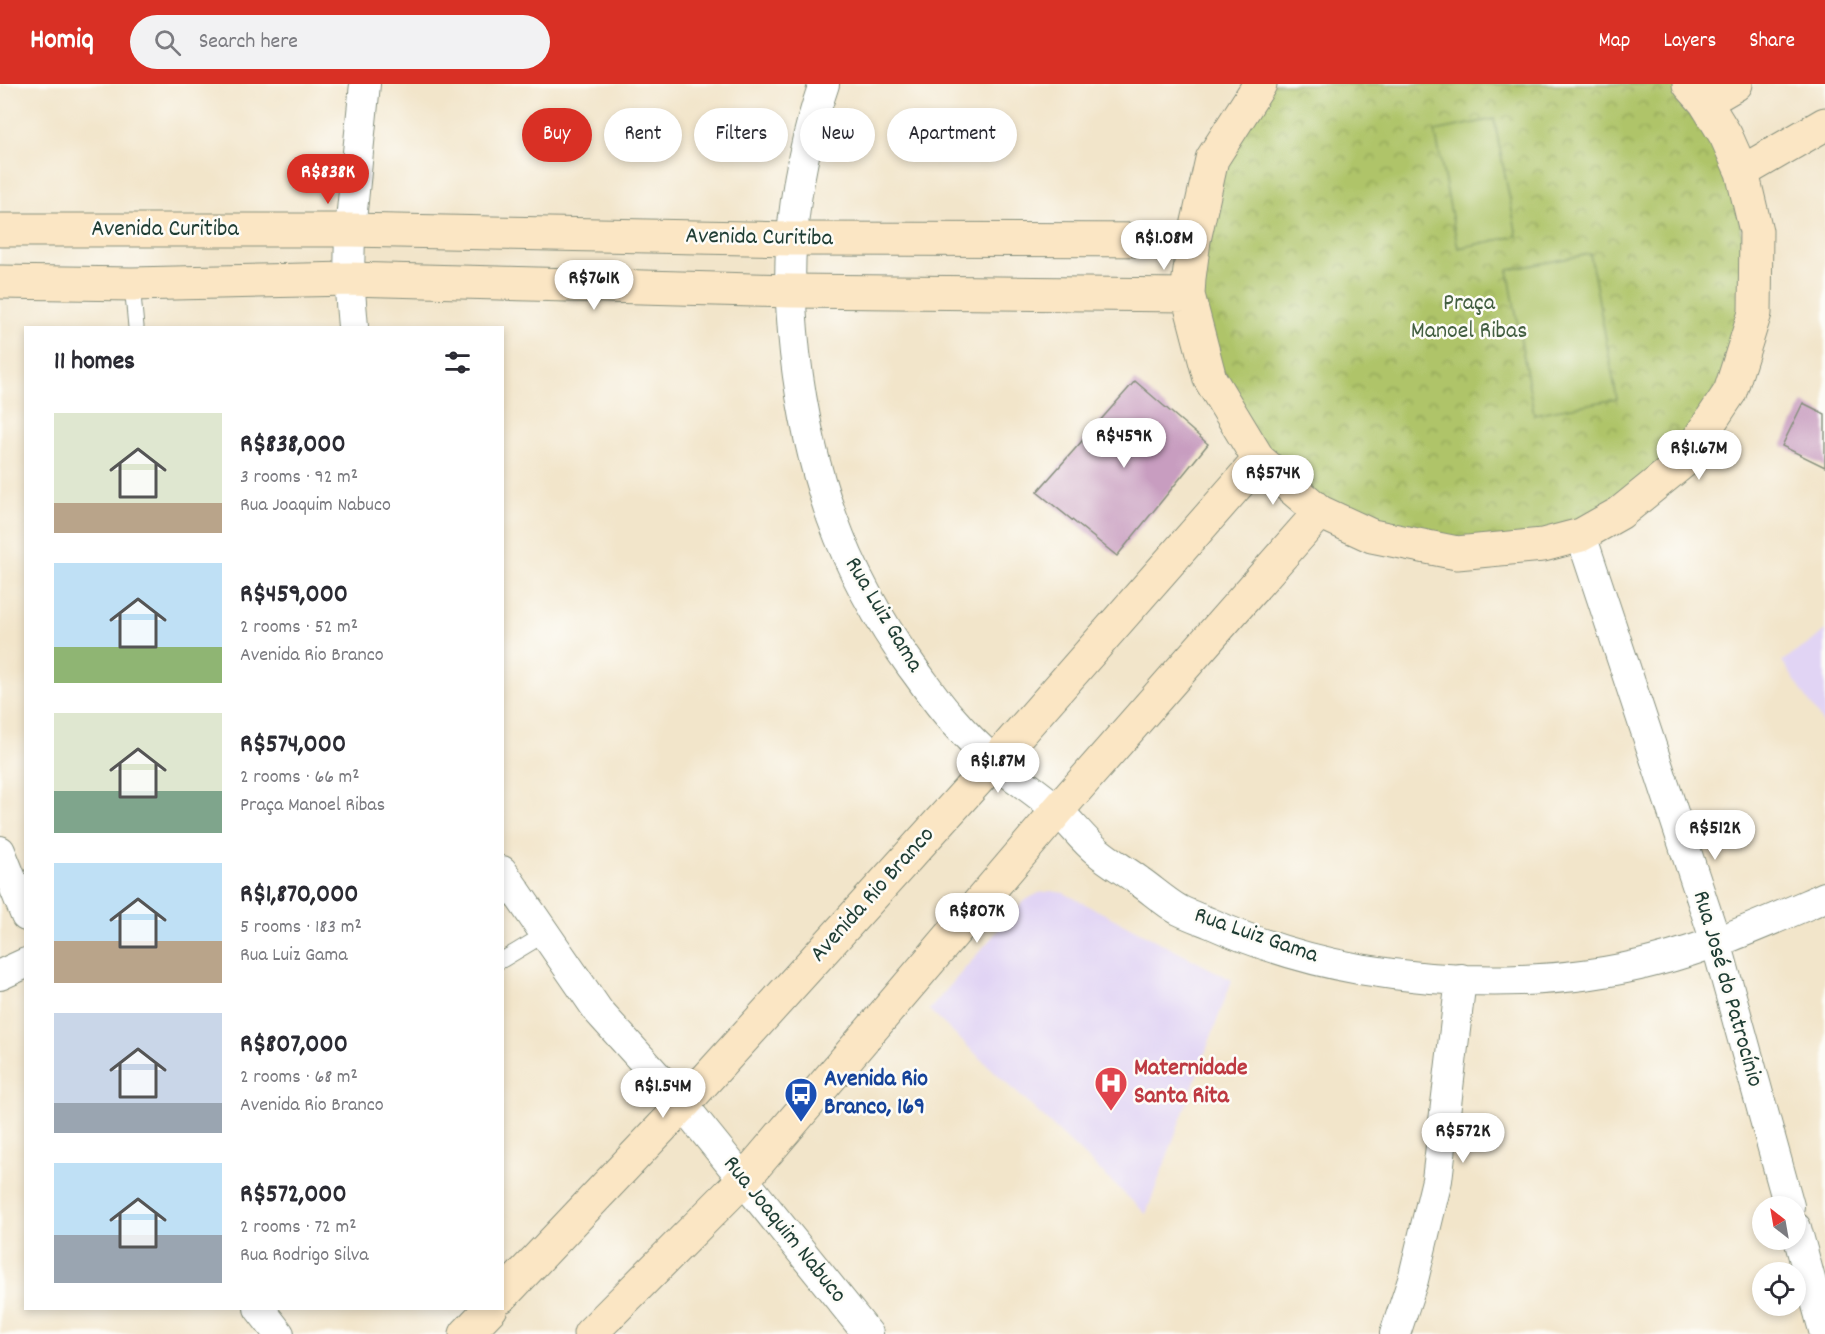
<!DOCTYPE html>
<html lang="en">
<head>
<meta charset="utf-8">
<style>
	:root { --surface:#fff; --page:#f2f2f3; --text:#2b2b33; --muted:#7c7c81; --accent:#d93025 }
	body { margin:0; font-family:Dekko,sans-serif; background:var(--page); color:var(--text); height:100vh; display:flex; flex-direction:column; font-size:22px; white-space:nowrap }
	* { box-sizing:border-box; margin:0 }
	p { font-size:20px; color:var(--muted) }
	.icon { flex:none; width:33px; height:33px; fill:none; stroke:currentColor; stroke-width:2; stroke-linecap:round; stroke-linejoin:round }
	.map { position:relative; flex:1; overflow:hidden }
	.side { position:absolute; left:24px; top:242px; width:480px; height:984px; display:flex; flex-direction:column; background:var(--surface); border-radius:0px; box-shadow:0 3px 9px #0003 }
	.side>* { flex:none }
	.top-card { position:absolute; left:522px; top:24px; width:570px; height:54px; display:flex; gap:12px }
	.needle { width:39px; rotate:329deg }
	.tools { position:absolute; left:1752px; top:1112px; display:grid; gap:12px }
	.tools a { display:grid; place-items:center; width:54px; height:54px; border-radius:50%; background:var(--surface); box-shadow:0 3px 9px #0003; font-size:30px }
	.price { position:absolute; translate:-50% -51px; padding:0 14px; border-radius:21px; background:#fff; color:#222; font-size:20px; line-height:39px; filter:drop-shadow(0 2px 3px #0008) }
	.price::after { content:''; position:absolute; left:50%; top:36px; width:18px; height:14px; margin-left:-9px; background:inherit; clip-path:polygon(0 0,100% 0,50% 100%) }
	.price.current { background:var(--accent); color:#fff }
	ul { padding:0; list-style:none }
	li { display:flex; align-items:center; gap:18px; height:150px; padding:0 30px }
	li span { display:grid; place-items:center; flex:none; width:168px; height:120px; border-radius:0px; color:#555 }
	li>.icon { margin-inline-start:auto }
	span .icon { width:72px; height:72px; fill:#fffc; stroke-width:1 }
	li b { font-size:26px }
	h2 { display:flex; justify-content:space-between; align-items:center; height:72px; padding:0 30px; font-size:26px }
	.chip { padding:0 21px; border-radius:27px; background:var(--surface); box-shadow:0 3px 9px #0003; font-size:21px; line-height:54px }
	.chip.current { background:var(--accent); color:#fff }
	header { display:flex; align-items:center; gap:36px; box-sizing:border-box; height:84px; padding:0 30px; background:var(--accent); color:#fff }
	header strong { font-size:28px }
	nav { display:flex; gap:33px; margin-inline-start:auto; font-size:21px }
	.search { width:420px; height:54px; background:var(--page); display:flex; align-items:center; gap:15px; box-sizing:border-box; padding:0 21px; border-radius:33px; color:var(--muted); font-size:22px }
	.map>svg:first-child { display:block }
	.built { fill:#e1d4f4 }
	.park { fill:url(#park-crowns); stroke:#67804e; stroke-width:1.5 }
	.pitch { fill:#afc469; stroke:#67804e; stroke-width:1.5 }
	.building { fill:#c89dc0 }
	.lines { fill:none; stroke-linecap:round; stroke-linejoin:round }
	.service-casing { stroke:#88917f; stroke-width:17 }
	.minor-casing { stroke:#88917f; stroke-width:32 }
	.secondary-casing { stroke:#88917f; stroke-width:35 }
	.service { stroke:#fff; stroke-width:15 }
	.minor { stroke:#fff; stroke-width:30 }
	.secondary { stroke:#fbe6c4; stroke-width:33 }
	.labels { text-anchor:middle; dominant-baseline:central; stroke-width:5; stroke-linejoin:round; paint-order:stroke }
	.street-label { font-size:24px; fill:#1f3d34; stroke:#fdfcf7 }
	.park-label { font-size:24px; fill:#435f41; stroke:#fdfcf7 }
	.health-label { font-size:24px; font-weight:bold; fill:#be3a42; stroke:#fdfcf7; text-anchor:start }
	.transit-label { font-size:24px; font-weight:bold; fill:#164399; stroke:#fdfcf7; text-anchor:start }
</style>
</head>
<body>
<header>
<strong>Homiq</strong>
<div class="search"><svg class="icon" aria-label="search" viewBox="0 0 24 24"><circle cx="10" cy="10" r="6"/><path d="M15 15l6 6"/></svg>Search here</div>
<nav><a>Map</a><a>Layers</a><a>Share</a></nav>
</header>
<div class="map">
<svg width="1825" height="1250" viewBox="0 0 1825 1250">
	<defs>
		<pattern id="park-crowns" width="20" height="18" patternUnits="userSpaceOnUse" patternTransform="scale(1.5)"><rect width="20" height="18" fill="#afc469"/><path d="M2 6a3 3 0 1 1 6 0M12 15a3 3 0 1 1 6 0" fill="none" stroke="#8ea057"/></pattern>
	</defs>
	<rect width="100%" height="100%" fill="#fdfcf7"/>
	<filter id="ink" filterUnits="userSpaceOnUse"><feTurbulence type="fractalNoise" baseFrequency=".0167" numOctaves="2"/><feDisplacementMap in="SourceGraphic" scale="12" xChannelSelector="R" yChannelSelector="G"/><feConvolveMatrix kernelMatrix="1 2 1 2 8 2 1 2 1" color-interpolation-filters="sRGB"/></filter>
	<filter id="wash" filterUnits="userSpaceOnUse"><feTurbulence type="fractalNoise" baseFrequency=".008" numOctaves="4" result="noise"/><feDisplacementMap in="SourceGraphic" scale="24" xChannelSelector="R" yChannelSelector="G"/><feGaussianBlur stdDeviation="1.35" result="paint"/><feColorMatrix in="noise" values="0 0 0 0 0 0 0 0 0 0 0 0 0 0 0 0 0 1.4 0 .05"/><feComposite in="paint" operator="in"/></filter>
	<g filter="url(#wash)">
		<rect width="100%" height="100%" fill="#f2e5ca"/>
		<!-- built -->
		<path class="built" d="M1825 546V642L1782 577 1810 559Z
			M1051 807 1064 809 1232 896 1146 1130 929 926 1018 823 1027 815 1039 809Z"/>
		<!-- park -->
		<path class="park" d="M1260 0H1689L1726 52 1755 229 1684 377 1543 461 1372 452 1259 376 1188 211 1194 156Z"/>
		<!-- pitch -->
		<path class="pitch" d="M1494 35 1517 152 1458 164 1435 47Z
			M1590 170 1617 315 1534 330 1508 186Z"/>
		<g id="blocks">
			<!-- building -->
			<path class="building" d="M1135 297 1208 360 1117 472 1037 408Z
				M1803 319 1825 330V383L1782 362Z"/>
		</g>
	</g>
	<g filter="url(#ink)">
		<use href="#blocks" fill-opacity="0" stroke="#88917f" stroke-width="1.5"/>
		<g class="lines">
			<!-- service casing -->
			<g class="service-casing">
				<path id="service" d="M132 200 136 243
					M502 876 545 850"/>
			</g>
			<!-- minor casing -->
			<g class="minor-casing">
				<path id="minor" d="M824 0C807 49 796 102 792 153 788 191 791 231 795 269 809 388 841 485 912 583 925 600 937 619 952 635 964 649 979 664 993 676 1013 694 1038 708 1058 727 1072 740 1083 756 1098 768 1111 779 1126 787 1139 797 1152 806 1165 818 1179 826 1189 831 1200 835 1210 839 1257 860 1308 876 1359 885 1453 901 1563 902 1655 877 1714 862 1769 837 1825 813
					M353 243 349 195 350 146 365 0
					M1581 451 1716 858 1789 1122
					M0 767 26 832
					M502 787 599 928 683 1021 868 1250
					M0 891 26 879
					M1796 1144 1825 1250
					M259 1224 279 1250
					M1395 1250 1413 1196 1437 1096 1461 895"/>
			</g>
			<!-- secondary casing -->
			<g class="secondary-casing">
				<path id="secondary" d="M1260 0 1212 75 1194 156 1189 194 1188 211 1210 295 1259 376 1320 428 1372 452 1457 469 1543 461 1581 451 1620 429 1684 377 1730 308 1755 229 1756 147 1742 88 1726 52 1705 18 1689 0
					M1705 18 1736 0
					M1742 88 1825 40
					M0 146H350L791 155 1194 156
					M0 198 132 200 349 195 791 207 1188 211
					M502 1212 683 1021 994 678 1259 376
					M466 1250 491 1224
					M590 1250 744 1095 1058 726 1320 428"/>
			</g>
			<!-- service -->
			<use href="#service" class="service"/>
			<!-- minor -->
			<use href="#minor" class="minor"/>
			<!-- secondary -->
			<use href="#secondary" class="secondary"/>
		</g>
	</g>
	<!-- icons -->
	<defs>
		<g id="hospital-pin" transform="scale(1.725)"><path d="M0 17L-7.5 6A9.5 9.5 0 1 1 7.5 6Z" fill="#e0444e" stroke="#fdfcf7"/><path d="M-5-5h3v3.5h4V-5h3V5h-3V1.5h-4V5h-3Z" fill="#fff"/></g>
		<g id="bus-pin" transform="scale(1.725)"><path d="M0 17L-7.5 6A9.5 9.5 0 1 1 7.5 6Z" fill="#1a4fb4" stroke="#fdfcf7"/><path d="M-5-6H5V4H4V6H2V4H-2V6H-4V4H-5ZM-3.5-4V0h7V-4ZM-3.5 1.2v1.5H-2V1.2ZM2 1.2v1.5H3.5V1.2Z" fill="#fff"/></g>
	</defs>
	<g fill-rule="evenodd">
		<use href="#hospital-pin" x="1111" y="999"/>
		<use href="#bus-pin" x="801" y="1010"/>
	</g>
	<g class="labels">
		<!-- street labels -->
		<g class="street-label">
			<text x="165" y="146">Avenida Curitiba</text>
			<text transform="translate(759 154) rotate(1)">Avenida Curitiba</text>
			<text transform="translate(883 531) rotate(59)">Rua Luiz Gama</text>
			<text transform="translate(873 811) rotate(-48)">Avenida Rio Branco</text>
			<text transform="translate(1256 852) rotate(19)">Rua Luiz Gama</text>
			<text transform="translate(1727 905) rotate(74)">Rua José do Patrocínio</text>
			<text transform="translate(784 1146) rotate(51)">Rua Joaquim Nabuco</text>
		</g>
		<!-- park labels -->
		<g class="park-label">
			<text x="1469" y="220">Praça<tspan x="1469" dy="28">Manoel Ribas</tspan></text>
		</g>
		<!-- health labels -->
		<g class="health-label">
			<text x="1134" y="985">Maternidade<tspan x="1134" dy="28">Santa Rita</tspan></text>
		</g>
		<!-- transit labels -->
		<g class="transit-label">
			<text x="824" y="996">Avenida Rio<tspan x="824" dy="28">Branco, 169</tspan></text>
		</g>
	</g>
</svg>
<div class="tools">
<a><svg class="needle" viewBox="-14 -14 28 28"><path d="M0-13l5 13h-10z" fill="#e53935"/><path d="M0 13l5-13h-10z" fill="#7c7c81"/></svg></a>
<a><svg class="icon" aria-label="locate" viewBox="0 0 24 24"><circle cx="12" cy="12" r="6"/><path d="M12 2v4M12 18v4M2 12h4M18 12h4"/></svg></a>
</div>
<b class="price current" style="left:328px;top:121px">R$838K</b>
<b class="price" style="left:1164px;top:187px">R$1.08M</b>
<b class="price" style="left:594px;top:227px">R$761K</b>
<b class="price" style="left:1124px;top:385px">R$459K</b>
<b class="price" style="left:1699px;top:397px">R$1.67M</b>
<b class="price" style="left:1273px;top:422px">R$574K</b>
<b class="price" style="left:998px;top:710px">R$1.87M</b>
<b class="price" style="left:1715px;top:777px">R$512K</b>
<b class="price" style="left:977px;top:860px">R$807K</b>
<b class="price" style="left:663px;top:1035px">R$1.54M</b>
<b class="price" style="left:1463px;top:1080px">R$572K</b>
<div class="top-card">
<a class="chip current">Buy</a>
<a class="chip">Rent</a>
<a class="chip">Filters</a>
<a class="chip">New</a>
<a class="chip">Apartment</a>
</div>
<section class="side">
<h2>11 homes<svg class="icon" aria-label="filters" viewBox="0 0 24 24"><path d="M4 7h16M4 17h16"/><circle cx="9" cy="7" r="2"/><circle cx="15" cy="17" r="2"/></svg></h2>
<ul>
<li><span style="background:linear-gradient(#dfe7d0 75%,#b9a48a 0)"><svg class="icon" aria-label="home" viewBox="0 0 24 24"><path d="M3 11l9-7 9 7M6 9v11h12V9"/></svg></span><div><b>R$838,000</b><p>3 rooms · 92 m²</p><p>Rua Joaquim Nabuco</p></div></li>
<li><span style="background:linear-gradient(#bfe0f5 70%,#8fb573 0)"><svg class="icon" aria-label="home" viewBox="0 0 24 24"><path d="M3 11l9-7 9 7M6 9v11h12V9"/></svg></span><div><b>R$459,000</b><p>2 rooms · 52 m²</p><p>Avenida Rio Branco</p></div></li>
<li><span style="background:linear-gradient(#dfe7d0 65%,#7fa58c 0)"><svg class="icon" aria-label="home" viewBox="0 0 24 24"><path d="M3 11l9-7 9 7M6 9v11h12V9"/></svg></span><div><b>R$574,000</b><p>2 rooms · 66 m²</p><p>Praça Manoel Ribas</p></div></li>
<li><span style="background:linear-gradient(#bfe0f5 65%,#b9a48a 0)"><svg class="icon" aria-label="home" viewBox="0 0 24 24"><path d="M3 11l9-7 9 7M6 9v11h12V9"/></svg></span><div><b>R$1,870,000</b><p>5 rooms · 183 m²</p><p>Rua Luiz Gama</p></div></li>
<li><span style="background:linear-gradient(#c9d6e8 75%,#9aa5b1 0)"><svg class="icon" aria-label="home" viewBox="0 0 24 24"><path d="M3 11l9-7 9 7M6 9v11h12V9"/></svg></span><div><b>R$807,000</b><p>2 rooms · 68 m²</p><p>Avenida Rio Branco</p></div></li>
<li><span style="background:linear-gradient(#bfe0f5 60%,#9aa5b1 0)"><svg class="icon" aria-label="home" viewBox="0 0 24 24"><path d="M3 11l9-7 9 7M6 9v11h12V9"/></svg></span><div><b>R$572,000</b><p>2 rooms · 72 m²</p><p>Rua Rodrigo Silva</p></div></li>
</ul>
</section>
</div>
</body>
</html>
